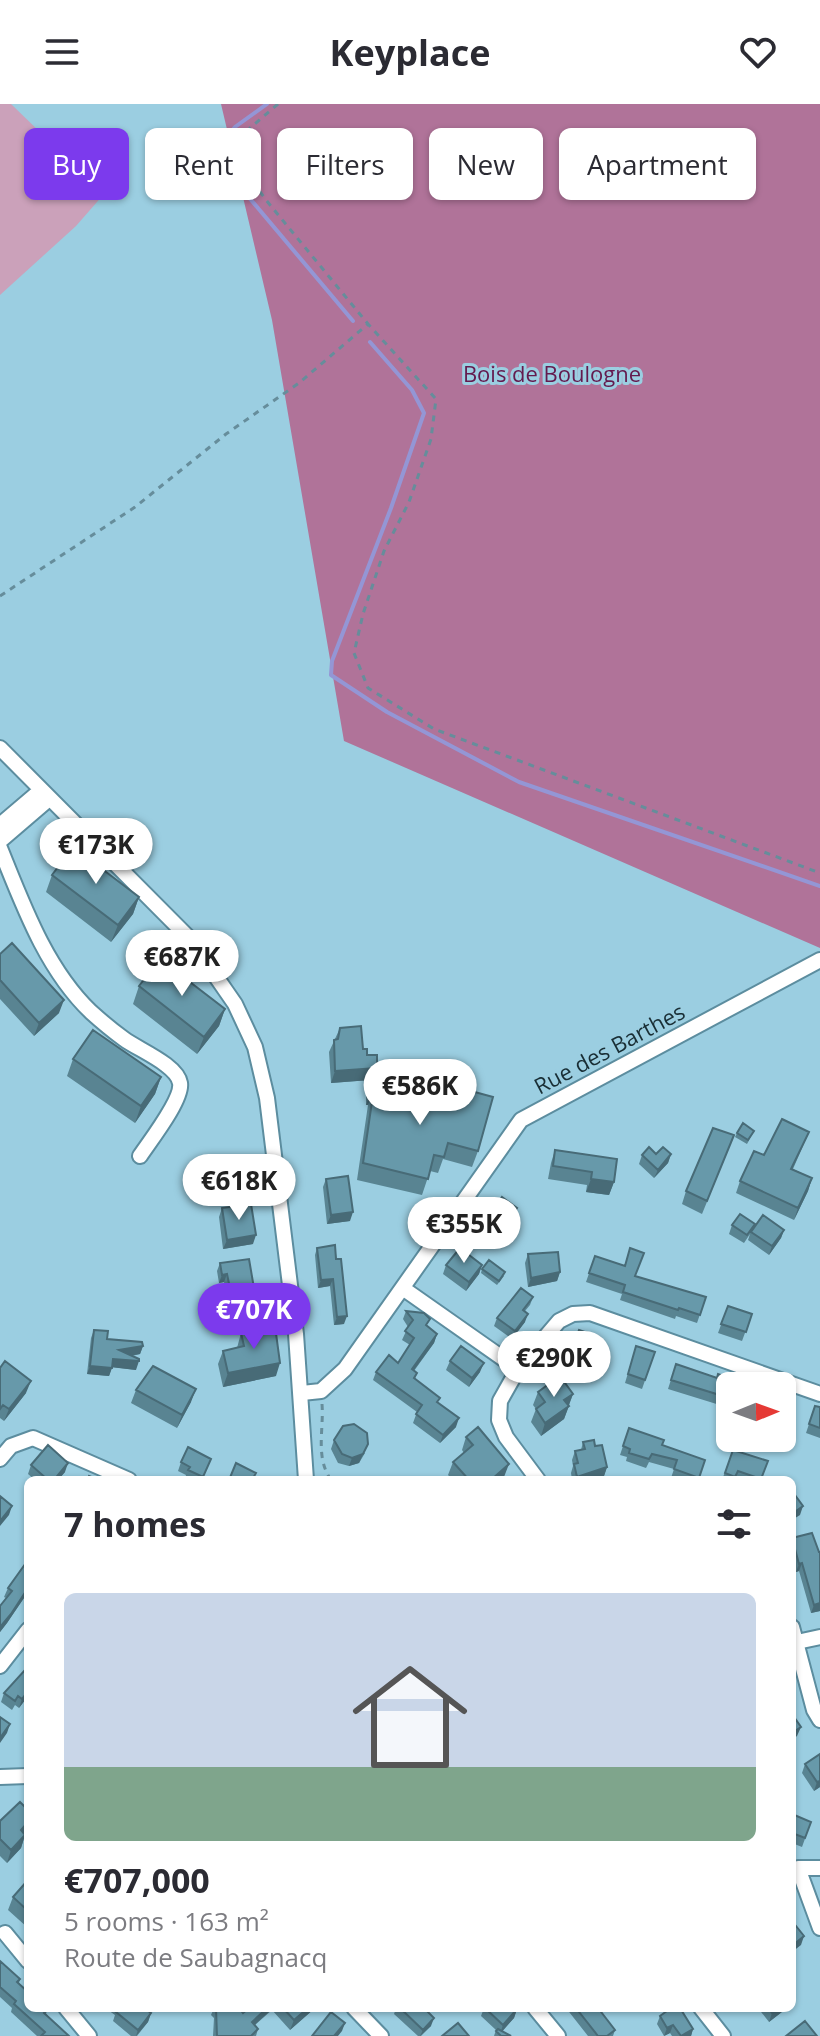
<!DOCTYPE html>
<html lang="en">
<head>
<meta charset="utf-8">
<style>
	:root { --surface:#fff; --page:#f2f2f3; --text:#2b2b33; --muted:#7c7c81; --accent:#7c3aed }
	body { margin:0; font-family:"Open Sans",sans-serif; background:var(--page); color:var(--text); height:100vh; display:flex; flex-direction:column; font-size:30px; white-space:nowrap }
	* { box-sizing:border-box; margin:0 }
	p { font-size:26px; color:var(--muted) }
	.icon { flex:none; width:44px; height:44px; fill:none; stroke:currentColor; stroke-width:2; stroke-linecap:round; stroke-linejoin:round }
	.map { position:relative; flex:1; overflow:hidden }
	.details { position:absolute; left:24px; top:1372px; width:772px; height:536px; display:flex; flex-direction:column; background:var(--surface); border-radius:12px; box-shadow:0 2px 6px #0004 }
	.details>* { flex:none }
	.hud { position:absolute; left:24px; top:24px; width:772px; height:72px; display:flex; gap:16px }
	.needle { width:52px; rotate:89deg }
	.tools { position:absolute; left:716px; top:1268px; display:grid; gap:16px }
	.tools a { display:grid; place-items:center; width:80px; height:80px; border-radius:12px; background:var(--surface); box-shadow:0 2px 6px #0004; font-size:40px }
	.price { position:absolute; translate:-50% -68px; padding:0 18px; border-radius:28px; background:#fff; color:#222; font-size:26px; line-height:52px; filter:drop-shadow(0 2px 4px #0008) }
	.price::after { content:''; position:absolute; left:50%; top:48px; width:24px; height:18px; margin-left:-12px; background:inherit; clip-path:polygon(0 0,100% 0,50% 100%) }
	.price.selected { background:var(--accent); color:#fff }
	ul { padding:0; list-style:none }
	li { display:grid; align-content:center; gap:16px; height:424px; padding:0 40px }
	li span { display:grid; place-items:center; height:248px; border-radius:12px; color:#555 }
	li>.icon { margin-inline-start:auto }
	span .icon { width:144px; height:144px; fill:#fffc; stroke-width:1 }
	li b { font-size:34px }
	h2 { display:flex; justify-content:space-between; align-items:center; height:96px; padding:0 40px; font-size:34px }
	.pill { padding:0 28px; border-radius:12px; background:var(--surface); box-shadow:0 2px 6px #0004; font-size:28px; line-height:72px }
	.pill.selected { background:var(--accent); color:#fff }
	header { display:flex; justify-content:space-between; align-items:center; height:104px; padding:0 40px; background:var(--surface); font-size:36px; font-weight:700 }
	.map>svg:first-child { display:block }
	.green { fill:#cba1ba }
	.forest { fill:#b07399 }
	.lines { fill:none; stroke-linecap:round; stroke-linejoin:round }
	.stream { stroke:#9496d5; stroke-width:4 }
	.minor-casing { stroke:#5c8d9f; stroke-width:18 }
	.path { stroke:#668d9b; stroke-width:3; stroke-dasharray:6 6; stroke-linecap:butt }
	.minor { stroke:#fff; stroke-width:14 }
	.wall { fill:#598492 }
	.shaded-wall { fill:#486b77 }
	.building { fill:#6799aa; stroke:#486b77; stroke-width:2 }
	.labels { text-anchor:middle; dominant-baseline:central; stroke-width:6; stroke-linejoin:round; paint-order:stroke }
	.park-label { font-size:22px; fill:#641a4e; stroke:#9bcee1 }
	.street-label { font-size:22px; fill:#192e35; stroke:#9bcee1 }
</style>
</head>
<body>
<header><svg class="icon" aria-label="menu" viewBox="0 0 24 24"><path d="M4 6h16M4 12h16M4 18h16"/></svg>Keyplace<svg class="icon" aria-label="heart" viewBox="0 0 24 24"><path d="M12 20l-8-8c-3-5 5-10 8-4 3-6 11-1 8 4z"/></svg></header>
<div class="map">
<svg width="820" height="1932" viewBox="0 0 820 1932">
	<rect width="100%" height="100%" fill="#9bcee1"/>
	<!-- green -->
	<path class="green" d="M0 0H11L104 90 76 122 0 191Z"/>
	<!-- forest -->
	<path class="forest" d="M221 0H820V844L344 637 272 216Z"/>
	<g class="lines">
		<!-- stream -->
		<path class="stream" d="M267 0 235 23 215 47 241 84 353 217
			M370 238 412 286 424 309 391 404 332 557 331 571 387 608 519 678 820 782"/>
		<!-- minor casing -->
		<g class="minor-casing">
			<path id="minor" d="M0 644 190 835 235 900 255 943 267 994 296 1230 306 1376
				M0 721 41 686
				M0 737 49 695
				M0 744C23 801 46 865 91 908 101 917 113 927 124 935 139 946 177 961 180 979 183 995 150 1037 140 1052
				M404 1185 518 1265
				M302 1289 321 1287 345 1265 521 1016 820 856
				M0 1355 11 1342 33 1334 129 1376
				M538 1376 506 1333 499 1316 500 1297 518 1265 559 1217 573 1210 590 1209 820 1290
				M792 1523 814 1606 820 1616
				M797 1538 820 1533
				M0 1562 28 1526
				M0 1673 28 1672
				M820 1764H798L820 1824
				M5 1829 28 1857
				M66 1904 89 1932
				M354 1904 381 1932
				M535 1904 558 1932
				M701 1904 723 1932"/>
		</g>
		<!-- path -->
		<path class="path" d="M278 0 250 24 240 60 266 96 368 220
			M0 492 135 403 226 330 299 279 368 220 436 295 431 335 409 398 384 447 363 510 354 549 368 584 434 625 820 769
			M322 1300C324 1326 315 1353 331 1376"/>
		<!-- minor -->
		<use href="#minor" class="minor"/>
	</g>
	<!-- wall -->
	<path class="wall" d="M52 771 139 793 133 810 111 838 46 788Z
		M0 850 59 909 34 932 0 895Z
		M139 882 225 905 219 922 197 950 133 900Z
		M340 924 363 945 377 964 374 973 394 983 455 1000 460 984 478 1047 472 1063 443 1055 438 1069 430 1067 422 1091 357 1076 368 1001H366V989L370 976 331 979 329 948Z
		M73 955 161 973 155 990 135 1019 67 972Z
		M754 1027 747 1040 735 1033 737 1029Z
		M809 1028 793 1065 812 1074 808 1087 794 1116 736 1089 740 1077 764 1051Z
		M729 1044 702 1110 682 1100 686 1087Z
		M555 1046 614 1078 609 1091 586 1088 587 1081 548 1075 551 1059Z
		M656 1050H671L668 1059 654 1074 639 1060 642 1051Z
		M326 1075 350 1117 327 1120 323 1083Z
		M222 1104 253 1140 223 1145 219 1113Z
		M517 1104 514 1113 501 1130 486 1119 489 1110Z
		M755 1120 752 1126H784L781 1134 769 1151 748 1136 750 1130 744 1139 729 1130 732 1121Z
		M335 1141 344 1220 334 1221 330 1182 318 1184 315 1151 317 1144Z
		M528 1150 560 1168 557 1177 528 1183 525 1159Z
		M595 1152 635 1172 706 1193 697 1219 676 1212 675 1215 620 1196 622 1190 586 1178Z
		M220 1159 255 1190 252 1199 229 1202 224 1178 219 1179 217 1167Z
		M446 1161H482L479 1170 466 1187 443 1170Z
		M482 1165 504 1172 497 1181 481 1169Z
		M533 1193 530 1201 525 1207V1218L512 1235 494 1222 497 1214Z
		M728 1202 752 1210 742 1237 718 1229Z
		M406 1207 437 1230 434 1239 414 1267 417 1269 415 1275 438 1299 456 1323 440 1339 413 1319 417 1308 373 1276 376 1268 398 1259 410 1241 402 1236 408 1223 403 1215Z
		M94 1226 107 1235 143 1242 140 1250 132 1252 136 1266 112 1263 109 1272 87 1270 91 1234Z
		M579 1226 599 1233 586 1276 569 1269 573 1255 569 1254Z
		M241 1229 276 1272 223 1283 218 1260 223 1247 237 1244Z
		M636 1242 655 1248 642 1285 625 1279Z
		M450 1257 480 1268 469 1283 446 1266Z
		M676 1260 730 1282V1313L720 1310 723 1302 668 1285Z
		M0 1264 26 1289 4 1317 0 1314Z
		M136 1286 191 1298 177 1324 131 1299Z
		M538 1288 573 1290 564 1315 541 1332 531 1318 536 1305 533 1301Z
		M815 1302 820 1303V1334L806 1329Z
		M629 1324 662 1341 705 1356 698 1376H677L671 1374 674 1365 649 1358 646 1364 626 1357 627 1353 620 1351Z
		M466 1333 504 1373 500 1376H453L448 1371 453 1358 464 1349 462 1346Z
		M334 1336 365 1349 359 1359 349 1362 338 1359 331 1345Z
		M583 1338 595 1342 607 1363 604 1372 591 1376H572L571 1369 573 1362 572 1356 575 1347 581 1346Z
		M733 1346 768 1357 761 1376H722Z
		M211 1355 202 1376H187L185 1375 186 1371 178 1367 181 1358Z
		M31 1361 65 1368 58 1376H35L28 1370Z
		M792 1435 820 1448V1507L811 1509 799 1467 796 1468 792 1453Z
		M28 1456V1492L26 1491 7 1519 0 1528V1502L6 1494 4 1493 8 1484Z
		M4 1589 28 1592 19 1604 15 1601 12 1606 1 1598Z
		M805 1660 820 1683 814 1687 802 1669Z
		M792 1710 811 1718 802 1743 792 1739Z
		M0 1717 25 1731 21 1744 7 1759 0 1752Z
		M28 1776V1824L8 1806 13 1793Z
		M0 1857 20 1875 19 1879 47 1906 46 1910 69 1932H37L11 1908 12 1904 0 1893Z
		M105 1904H144L151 1909 148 1918 137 1932H131L113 1917 115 1911Z
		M214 1904H239L243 1909 249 1904H315L290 1926 272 1906 255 1921 258 1925 256 1932H213L214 1914 211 1911Z
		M396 1904H424L431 1922 421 1932H418L394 1910Z
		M484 1904H516L517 1905 514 1914 502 1927 511 1932H494L496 1926 481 1912Z
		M566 1904H598L615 1926 613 1932H588Z
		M758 1904H787L769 1918Z
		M660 1912 693 1925 691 1932H672L670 1929 664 1932 657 1920Z"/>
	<!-- shaded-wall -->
	<path class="shaded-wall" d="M139 793 133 810 111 838 118 821Z
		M64 896 59 909 34 932 39 919Z
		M225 905 219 922 197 950 204 933Z
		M377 964 373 976 372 973 370 976 331 979 335 967Z
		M161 973 155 990 135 1019 141 1002Z
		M372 984H374L368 1001H366Z
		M671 1050 668 1059 654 1074 658 1066Z
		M812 1074 808 1087 794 1116 798 1104Z
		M591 1075 614 1078 609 1091 586 1088Z
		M517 1104 514 1113 501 1130 505 1121Z
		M353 1108 350 1117 327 1120 331 1111Z
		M784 1126 781 1134 769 1151 772 1142Z
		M256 1131 253 1140 223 1145 227 1136Z
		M482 1161 479 1170 466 1187 469 1178Z
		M560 1168 557 1177 528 1183 531 1174Z
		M227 1170 224 1178 219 1179 222 1171Z
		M333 1175 330 1182 318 1184 321 1176Z
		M255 1190 252 1199 229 1202 232 1194Z
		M528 1210 525 1218 512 1235 515 1227Z
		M347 1212 344 1220 334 1221 337 1213Z
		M437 1230 434 1239 408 1274 412 1265Z
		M143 1242 140 1250 116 1254 119 1246Z
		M113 1255 139 1257 136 1266 110 1263Z
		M280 1259 276 1272 223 1283 228 1269Z
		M484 1259 480 1268 469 1283 472 1274Z
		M90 1262 112 1264 109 1272 87 1270Z
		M31 1277 26 1289 4 1317 9 1305Z
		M196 1285 191 1298 177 1324 182 1311Z
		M573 1290 568 1303 564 1296Z
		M569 1302 564 1315 541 1332 545 1319Z
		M459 1314 456 1323 440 1339 443 1331Z
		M368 1340 359 1359 349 1362 352 1354Z
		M68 1359 65 1368 58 1376H54Z
		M509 1360 504 1373 500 1376H491Z
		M607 1363 604 1372 591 1376H576L577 1373Z
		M12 1402 9 1411 0 1422V1417Z
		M803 1402 800 1411 792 1416V1410Z
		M802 1459 799 1467 796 1468 799 1460Z
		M28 1484 26 1491 7 1519 0 1528V1523Z
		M820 1499V1507L811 1509 814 1501Z
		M28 1587V1592L19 1604 22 1595Z
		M10 1620 7 1629 0 1639V1634Z
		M801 1623 797 1632 792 1636V1629Z
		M820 1677V1683L814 1687 817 1678Z
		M28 1718V1726L16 1739 21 1726Z
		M25 1731 21 1744 7 1759 11 1746Z
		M804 1832 801 1841 792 1848V1842Z
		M267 1904H273L248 1927 252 1918Z
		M308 1904H315L290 1926 294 1916Z
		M779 1904H787L769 1918 772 1909Z
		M517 1905 514 1914 500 1930 503 1921Z
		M151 1909 148 1918 136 1932 138 1926Z
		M434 1914 431 1922 420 1932 423 1926Z
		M345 1919 342 1927 338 1932H334Z
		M673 1921 670 1929 664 1932 667 1924Z
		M693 1925 691 1932H682Z"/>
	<!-- building -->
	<path class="building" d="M73 743 139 793 118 821 52 771Z
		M12 839 64 896 39 919 0 876V850Z
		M160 855 225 905 204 933 139 882Z
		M361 922 363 945H367V951H377V964L335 967 334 936 338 935 340 924Z
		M93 926 161 973 141 1002 73 955Z
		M394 972V983L456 1000 460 984 493 993 478 1047 448 1039 444 1053 434 1051 428 1075 363 1059 374 984H372V973Z
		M782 1015 809 1028 791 1065 812 1074 798 1104 740 1077 754 1047 764 1051Z
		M743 1019 754 1027 748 1036 737 1029Z
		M713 1024 734 1031 707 1097 686 1087Z
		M649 1043 656 1050 663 1043 671 1050 658 1066 642 1051Z
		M555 1046 617 1055 614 1078 591 1075 592 1068 553 1062Z
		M348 1072 353 1108 331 1111 326 1075Z
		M502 1093 517 1104 505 1121 489 1110Z
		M251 1100 256 1131 227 1136 222 1104Z
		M740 1110 755 1120 747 1131 732 1121Z
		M763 1111 784 1126 772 1142 751 1128Z
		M335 1141 336 1155H341L347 1212 337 1213 333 1175 321 1176 317 1144Z
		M460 1144 482 1161 469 1178 446 1161Z
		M630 1144 644 1149 635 1172 706 1193 700 1211 679 1204 678 1206 623 1188 625 1181 589 1169 595 1152 625 1162Z
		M558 1148 560 1168 531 1174 528 1150Z
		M249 1155 255 1190 232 1194 227 1170 222 1171 220 1159Z
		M489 1156 505 1168 499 1177 482 1165Z
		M521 1184 533 1193 523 1206 528 1210 515 1227 497 1214Z
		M728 1202 752 1210 746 1228 721 1220Z
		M406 1207 424 1209 430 1215 426 1221 437 1230 412 1265 417 1269 414 1274 440 1294 437 1298 459 1314 443 1331 416 1310 422 1301 376 1268 389 1251 398 1259 414 1234 405 1227 413 1216Z
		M275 1222 280 1259 228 1269 223 1247 244 1242 241 1229Z
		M94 1226 108 1227 107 1235 142 1238 143 1242 119 1246 139 1255V1257L113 1255 112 1264 90 1262Z
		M579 1226 599 1233 589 1267 572 1261 576 1247 572 1245Z
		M461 1242 484 1259 472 1274 450 1257Z
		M636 1242 655 1248 645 1276 628 1270Z
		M5 1257 31 1277 9 1305 3 1301 0 1305V1264Z
		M676 1260 717 1274 718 1270 745 1279 744 1282H730V1303L723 1301 726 1293 671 1276Z
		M153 1262 196 1285 182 1311 136 1286Z
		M560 1272 573 1290 564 1296 569 1302 545 1319 536 1305 545 1298 538 1288Z
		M782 1293 792 1296 785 1315 782 1314Z
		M815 1302 820 1303V1324L809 1320Z
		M354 1320 367 1329 368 1340 363 1350 352 1354 342 1350 334 1336 343 1322Z
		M478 1323 509 1360 491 1376H469L453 1358 473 1341 466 1333Z
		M629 1324 664 1336 662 1341 705 1356 699 1374 674 1365 677 1356 652 1350 649 1355 629 1349 630 1345 623 1342Z
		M594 1336 595 1342 602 1341 607 1363 577 1373 574 1360 578 1359 575 1347 585 1345 583 1338Z
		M48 1341 68 1359 54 1376H48L31 1361Z
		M188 1343 211 1355 203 1373 188 1366 190 1363 181 1358Z
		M733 1346 768 1357 761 1375 738 1367 735 1373 725 1369Z
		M236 1359 256 1369 252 1376H229Z
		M89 1372 99 1376H88Z
		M792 1387 803 1402 792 1410Z
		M0 1392 12 1402 0 1417Z
		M812 1429 819 1448H820V1499L814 1501 802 1459 799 1460 792 1434Z
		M28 1456V1484L11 1510 0 1523V1502L12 1487 8 1484Z
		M24 1567 28 1570V1587L22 1595 18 1592 15 1597 4 1589Z
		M792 1610 801 1623 792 1629Z
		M0 1613 10 1620 0 1634Z
		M820 1650V1677L817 1678 805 1660Z
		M20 1698 28 1706V1718L21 1726 25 1731 11 1746 0 1735V1717Z
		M792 1710 811 1718 805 1734 792 1729Z
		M28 1776V1807L13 1793Z
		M792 1817 804 1832 792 1842Z
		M0 1857 20 1875 17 1878 28 1888V1904H46L47 1906 44 1909 69 1932H41L45 1928 14 1900 16 1897 0 1883Z
		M119 1904H144L151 1909 138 1926 116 1908Z
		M216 1904H239L243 1909 249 1904H267L252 1918 258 1925 251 1932H217Z
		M283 1904H308L294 1916Z
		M400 1904H424L434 1914 423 1926Z
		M485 1904H516L517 1905 503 1921Z
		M576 1904H598L615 1926 607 1932H598Z
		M671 1904H680L693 1925 681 1932 673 1921 667 1924 660 1912Z
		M768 1904H779L772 1909Z
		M331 1908 345 1919 334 1932H312Z
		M805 1917 817 1932H786Z
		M458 1919 469 1932H442Z
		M498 1925 511 1932H501L496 1927Z"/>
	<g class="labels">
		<!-- park labels -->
		<g class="park-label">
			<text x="552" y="269">Bois de Boulogne</text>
		</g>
		<!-- street labels -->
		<g class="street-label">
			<text transform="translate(609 944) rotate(-28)">Rue des Barthes</text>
		</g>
	</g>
</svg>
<div class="tools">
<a><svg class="needle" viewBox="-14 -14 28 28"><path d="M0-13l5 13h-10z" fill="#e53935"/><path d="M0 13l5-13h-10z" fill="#7c7c81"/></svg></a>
</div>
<b class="price" style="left:96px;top:782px">€173K</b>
<b class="price" style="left:182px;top:894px">€687K</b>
<b class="price" style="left:420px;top:1023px">€586K</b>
<b class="price" style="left:239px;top:1118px">€618K</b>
<b class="price" style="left:464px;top:1161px">€355K</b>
<b class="price selected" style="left:254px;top:1247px">€707K</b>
<b class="price" style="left:554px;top:1295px">€290K</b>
<div class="hud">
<a class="pill selected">Buy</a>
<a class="pill">Rent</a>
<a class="pill">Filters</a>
<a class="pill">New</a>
<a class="pill">Apartment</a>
</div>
<section class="details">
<h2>7 homes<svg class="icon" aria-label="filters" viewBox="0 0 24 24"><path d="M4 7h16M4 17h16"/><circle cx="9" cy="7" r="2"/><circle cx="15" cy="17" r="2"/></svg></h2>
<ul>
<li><span style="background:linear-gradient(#c9d6e8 70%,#7fa58c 0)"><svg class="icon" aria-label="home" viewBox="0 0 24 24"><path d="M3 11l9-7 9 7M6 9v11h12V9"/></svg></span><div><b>€707,000</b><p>5 rooms · 163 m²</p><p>Route de Saubagnacq</p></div></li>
</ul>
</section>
</div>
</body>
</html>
